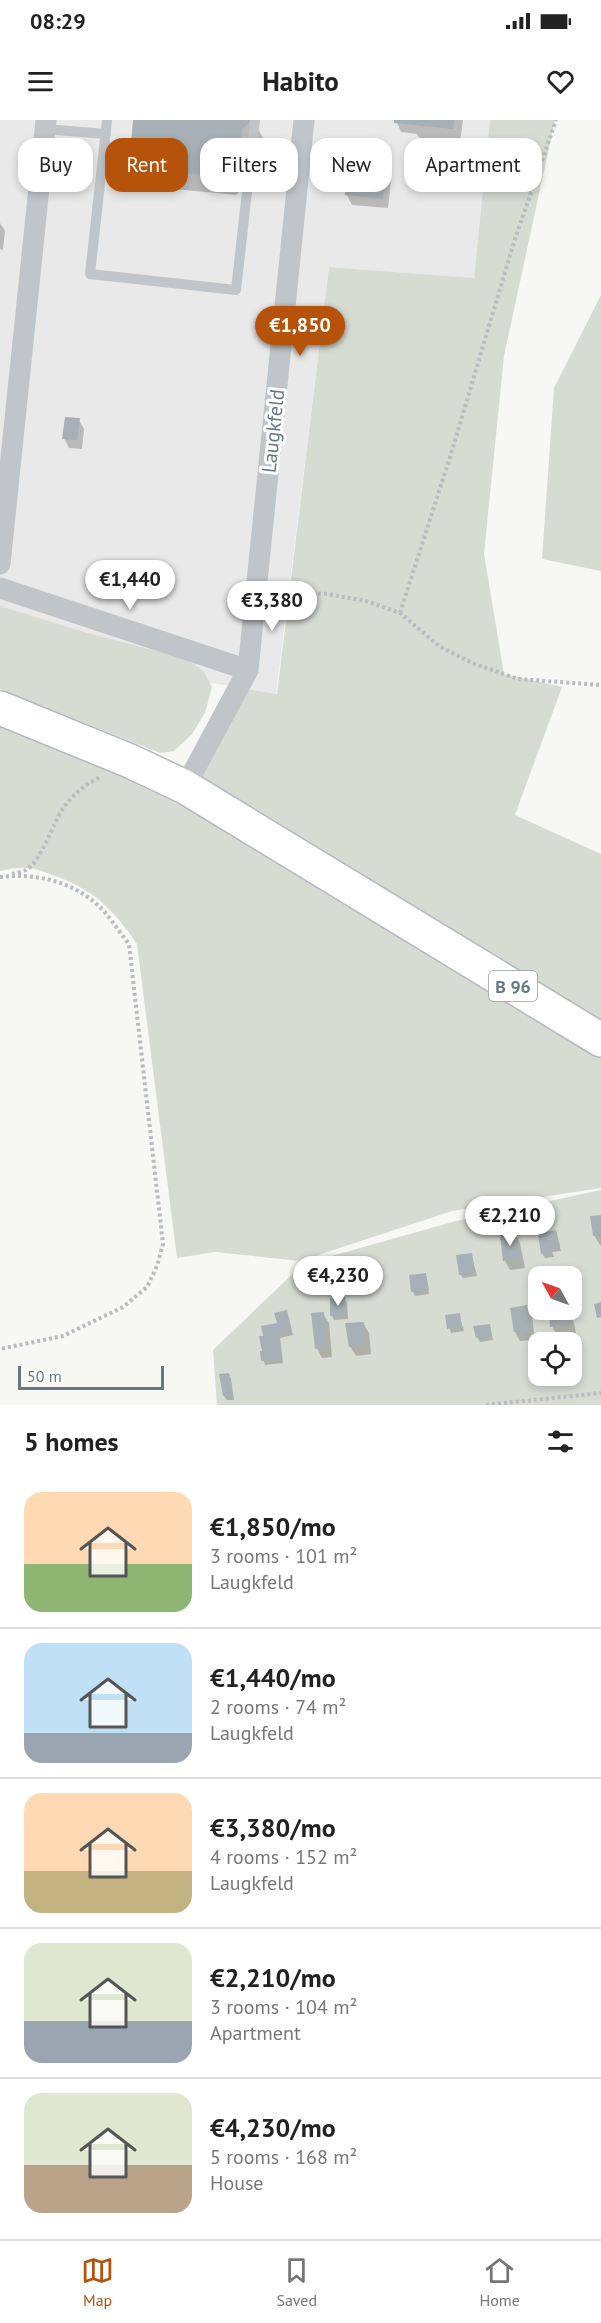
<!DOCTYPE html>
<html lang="en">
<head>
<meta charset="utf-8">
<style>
	:root { --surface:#fff; --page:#f2f2f2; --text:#222; --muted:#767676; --line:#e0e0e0; --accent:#b45309 }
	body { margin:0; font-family:"PT Sans",sans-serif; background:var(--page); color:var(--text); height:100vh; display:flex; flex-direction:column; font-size:22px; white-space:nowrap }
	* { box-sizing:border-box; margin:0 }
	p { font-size:20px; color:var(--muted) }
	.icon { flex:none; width:33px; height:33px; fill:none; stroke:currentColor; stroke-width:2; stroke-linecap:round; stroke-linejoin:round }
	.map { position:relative; height:1285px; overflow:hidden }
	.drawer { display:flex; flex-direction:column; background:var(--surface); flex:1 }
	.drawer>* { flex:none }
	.guide { position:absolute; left:18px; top:18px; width:566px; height:54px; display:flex; gap:12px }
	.needle { width:39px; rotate:310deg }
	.tools { position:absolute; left:528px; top:1146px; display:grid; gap:12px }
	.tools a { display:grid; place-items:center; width:54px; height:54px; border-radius:12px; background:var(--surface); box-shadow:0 3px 9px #0003; font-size:30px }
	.scale { position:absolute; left:18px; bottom:15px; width:146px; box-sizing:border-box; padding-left:6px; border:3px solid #667786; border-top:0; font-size:16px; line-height:21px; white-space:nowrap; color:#667786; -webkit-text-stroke:4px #fff; paint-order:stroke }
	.price { position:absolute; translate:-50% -51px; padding:0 14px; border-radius:21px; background:#fff; color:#222; font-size:20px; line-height:39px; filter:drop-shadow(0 2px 3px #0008) }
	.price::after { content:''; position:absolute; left:50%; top:36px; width:18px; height:14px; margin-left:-9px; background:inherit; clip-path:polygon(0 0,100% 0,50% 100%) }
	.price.active { background:var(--accent); color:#fff }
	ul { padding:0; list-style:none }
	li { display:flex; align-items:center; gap:18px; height:150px; padding:0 24px }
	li+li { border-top:2px solid var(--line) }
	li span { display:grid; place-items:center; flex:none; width:168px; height:120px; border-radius:18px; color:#555 }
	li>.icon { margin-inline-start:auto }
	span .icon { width:72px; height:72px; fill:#fffc; stroke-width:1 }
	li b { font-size:26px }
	h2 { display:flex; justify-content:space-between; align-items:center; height:72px; padding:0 24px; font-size:26px }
	.pill { padding:0 21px; border-radius:18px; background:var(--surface); box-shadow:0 3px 9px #0003; font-size:21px; line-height:54px }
	.pill.active { background:var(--accent); color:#fff }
	.status { display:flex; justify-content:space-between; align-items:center; height:42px; padding:0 30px; background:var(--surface); direction:ltr }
	.status svg { height:16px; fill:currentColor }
	header { display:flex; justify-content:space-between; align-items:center; height:78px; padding:0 24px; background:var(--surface); font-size:27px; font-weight:800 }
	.menu { display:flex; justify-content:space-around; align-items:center; height:84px; border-top:2px solid var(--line); background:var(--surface); font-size:16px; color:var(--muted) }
	.menu a { display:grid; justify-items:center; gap:3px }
	.menu .active { color:var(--accent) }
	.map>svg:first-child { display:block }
	.built { fill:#e8e9e8 }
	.green { fill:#d7dcd3; fill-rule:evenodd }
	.shadow { fill:#0003 }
	.building { fill:#a7b0b6 }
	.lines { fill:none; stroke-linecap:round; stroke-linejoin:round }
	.primary-casing { stroke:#b4b9bd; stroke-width:36 }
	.path { stroke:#b8bcbf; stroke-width:4; stroke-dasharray:3 3; stroke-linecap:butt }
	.lane { stroke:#c0c5c9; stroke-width:10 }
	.street { stroke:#c0c5c9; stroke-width:21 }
	.primary { stroke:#fff; stroke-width:33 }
	.labels { text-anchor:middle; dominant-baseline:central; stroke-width:6; stroke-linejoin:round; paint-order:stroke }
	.shield { fill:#fff; stroke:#94a0aa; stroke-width:1.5 }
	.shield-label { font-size:18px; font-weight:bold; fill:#667786 }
	.street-label { font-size:20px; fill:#667786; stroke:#fff }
</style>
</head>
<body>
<div class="status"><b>08:29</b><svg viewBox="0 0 49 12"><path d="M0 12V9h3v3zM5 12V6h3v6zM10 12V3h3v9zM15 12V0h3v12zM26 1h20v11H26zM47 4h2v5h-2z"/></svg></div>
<header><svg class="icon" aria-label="menu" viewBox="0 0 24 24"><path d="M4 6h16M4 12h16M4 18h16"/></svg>Habito<svg class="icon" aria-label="heart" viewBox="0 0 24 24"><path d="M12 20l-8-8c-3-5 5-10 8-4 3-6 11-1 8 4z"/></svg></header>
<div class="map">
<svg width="601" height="1285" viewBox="0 0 601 1285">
	<rect width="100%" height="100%" fill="#f7f7f4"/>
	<!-- built -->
	<path class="built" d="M0 0H490L474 158 329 147 276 574 207 562 0 495Z"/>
	<!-- green -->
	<path class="green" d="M490 0H555L504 236 484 434 504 554 562 567 515 695 601 734V909L194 662 241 568 277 574 329 147 474 158Z
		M601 175V451L542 439 554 268Z
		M0 486 84 512 187 539 204 552 212 567 205 593 192 614 174 631 160 633 0 569Z
		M0 595 113 647 429 827 601 929V1068L452 1091 300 1141 215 1132 177 1138 137 824C114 791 97 772 58 757 33 747 26 745 0 751Z
		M601 1070V1285H217L213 1230 303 1144 456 1101ZM538 1156H572V1190H538ZM538 1222H572V1256H538Z"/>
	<!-- shadow -->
	<path class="shadow" d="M134 0H253L263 18 252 28 250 62 236 75 153 67 131 35Z
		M396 0H463L460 22 419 18 417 14 401 12Z
		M386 42 392 52 388 88 352 85 347 75Z
		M0 103 5 111 3 130 0 129Z
		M79 300 84 309 82 329 69 328 64 318Z
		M601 1097V1125H600L594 1115Z
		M556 1112 561 1131 552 1132 554 1137 545 1138 542 1133Z
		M515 1114 520 1123 525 1148 510 1150 505 1141Z
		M471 1134 477 1156 463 1158 460 1154Z
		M426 1155 429 1174 415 1176 413 1171Z
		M332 1179H344L347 1183 348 1199 334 1200 332 1196Z
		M526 1187 532 1196 535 1220 520 1221 515 1212Z
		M551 1190H571L576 1213 557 1216 552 1206Z
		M286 1192 293 1215 280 1218 283 1243 265 1245 261 1233Z
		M323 1194 329 1203 332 1237 322 1238 317 1228Z
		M459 1195 464 1211 451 1213 447 1197Z
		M363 1203 369 1213 371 1234 356 1236 350 1226Z
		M489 1205 493 1220 480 1222 477 1217Z
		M229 1254 231 1259 234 1280H227L224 1276Z"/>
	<!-- building -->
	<path class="building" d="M133 0H252L242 9 240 43 226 57 141 49 130 36Z
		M394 0H454L453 9 394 3Z
		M349 37 387 41 383 79 345 75Z
		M65 297 80 298 77 320 62 319Z
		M601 1095V1115L593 1116 590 1096Z
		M556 1110 560 1126 551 1128 553 1132 541 1134 538 1114Z
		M516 1112 520 1138 503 1141 500 1115Z
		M472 1133 475 1152 459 1155 456 1135Z
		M426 1153 429 1170 411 1172 409 1155Z
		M345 1177 346 1195 330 1196V1178Z
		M601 1182V1197L597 1198 594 1184Z
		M527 1185 531 1210 514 1212 510 1188Z
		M287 1190 292 1211 279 1214 281 1239 261 1241 260 1231H262L259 1216H263L261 1206 277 1203 274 1193Z
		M549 1190H570L572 1204 550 1207Z
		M324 1192 327 1228 315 1229 311 1193Z
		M460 1193 462 1207 447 1209 445 1195Z
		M364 1202 366 1224 349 1227 345 1203Z
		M490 1204 492 1216 476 1218 473 1206Z
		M229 1253 233 1277 223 1276 219 1254Z"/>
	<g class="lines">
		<!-- primary casing -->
		<g class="primary-casing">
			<path id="primary" d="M0 588 130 641 185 667 601 920"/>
		</g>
		<!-- path -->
		<path class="path" d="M276 471 327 474 366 481 400 493 439 526 472 543 518 559 601 565
			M400 493 451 334 514 122 556 0
			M12 754C16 753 22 752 26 750 41 741 52 706 62 690 72 675 84 665 100 657
			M0 757C32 753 67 760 93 781 107 792 117 809 129 824L163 1124 157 1146 147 1167 123 1187 63 1216 0 1229
			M486 1285 601 1273"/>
		<!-- lane -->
		<path class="lane" d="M107 0 90 154 236 170 255 0
			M45 9 106 14"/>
		<!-- street -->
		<path class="street" d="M0 444 46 0
			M0 468 248 550
			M185 667 248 550 304 0"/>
		<!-- primary -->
		<use href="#primary" class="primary"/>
	</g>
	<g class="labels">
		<!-- shield labels -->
		<rect class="shield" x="489" y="851" width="48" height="30" rx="4.5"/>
		<g class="shield-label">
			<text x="513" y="866">B 96</text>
		</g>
		<!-- street labels -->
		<g class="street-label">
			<text transform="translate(273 311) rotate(-84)">Laugkfeld</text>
		</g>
	</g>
</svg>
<div class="tools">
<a><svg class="needle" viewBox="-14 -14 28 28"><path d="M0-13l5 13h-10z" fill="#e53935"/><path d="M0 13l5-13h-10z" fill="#767676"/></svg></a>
<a><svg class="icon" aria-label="locate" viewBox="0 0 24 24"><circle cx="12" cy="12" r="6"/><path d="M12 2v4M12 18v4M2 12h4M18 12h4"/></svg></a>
</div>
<div class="scale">50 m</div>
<b class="price active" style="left:300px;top:237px">€1,850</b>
<b class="price" style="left:130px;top:491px">€1,440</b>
<b class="price" style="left:272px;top:512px">€3,380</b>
<b class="price" style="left:510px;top:1127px">€2,210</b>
<b class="price" style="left:338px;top:1187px">€4,230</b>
<div class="guide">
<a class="pill">Buy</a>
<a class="pill active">Rent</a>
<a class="pill">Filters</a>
<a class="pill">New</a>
<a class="pill">Apartment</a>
</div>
</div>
<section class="drawer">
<h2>5 homes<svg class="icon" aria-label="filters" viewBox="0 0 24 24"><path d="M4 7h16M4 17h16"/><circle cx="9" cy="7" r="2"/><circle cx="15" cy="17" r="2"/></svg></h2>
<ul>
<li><span style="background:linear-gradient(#ffd9b3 60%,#8fb573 0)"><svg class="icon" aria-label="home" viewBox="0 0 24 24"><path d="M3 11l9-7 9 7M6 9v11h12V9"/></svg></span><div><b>€1,850/mo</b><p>3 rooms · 101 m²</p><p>Laugkfeld</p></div></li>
<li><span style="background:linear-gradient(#bfe0f5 75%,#9aa5b1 0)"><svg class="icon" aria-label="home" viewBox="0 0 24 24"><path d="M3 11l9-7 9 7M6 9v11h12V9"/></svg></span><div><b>€1,440/mo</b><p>2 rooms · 74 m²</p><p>Laugkfeld</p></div></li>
<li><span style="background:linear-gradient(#ffd9b3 65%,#c2b280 0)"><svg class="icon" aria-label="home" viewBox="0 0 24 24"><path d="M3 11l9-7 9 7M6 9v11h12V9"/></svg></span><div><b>€3,380/mo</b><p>4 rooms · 152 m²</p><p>Laugkfeld</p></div></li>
<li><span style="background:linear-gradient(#dfe7d0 65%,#9aa5b1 0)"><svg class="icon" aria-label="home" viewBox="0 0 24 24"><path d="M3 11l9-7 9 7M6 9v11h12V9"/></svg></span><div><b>€2,210/mo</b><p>3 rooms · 104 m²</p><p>Apartment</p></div></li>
<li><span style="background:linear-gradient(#dfe7d0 60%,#b9a48a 0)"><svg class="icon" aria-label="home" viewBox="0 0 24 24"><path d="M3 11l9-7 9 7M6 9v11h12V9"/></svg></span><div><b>€4,230/mo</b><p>5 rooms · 168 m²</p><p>House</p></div></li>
</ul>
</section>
<nav class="menu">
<a class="active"><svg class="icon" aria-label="map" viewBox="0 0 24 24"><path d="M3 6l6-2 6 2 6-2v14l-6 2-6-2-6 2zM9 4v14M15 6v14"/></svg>Map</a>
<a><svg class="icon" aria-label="saved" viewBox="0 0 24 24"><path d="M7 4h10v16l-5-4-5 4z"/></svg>Saved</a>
<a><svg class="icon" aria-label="home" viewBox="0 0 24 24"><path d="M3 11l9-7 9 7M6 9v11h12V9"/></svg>Home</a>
</nav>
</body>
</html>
